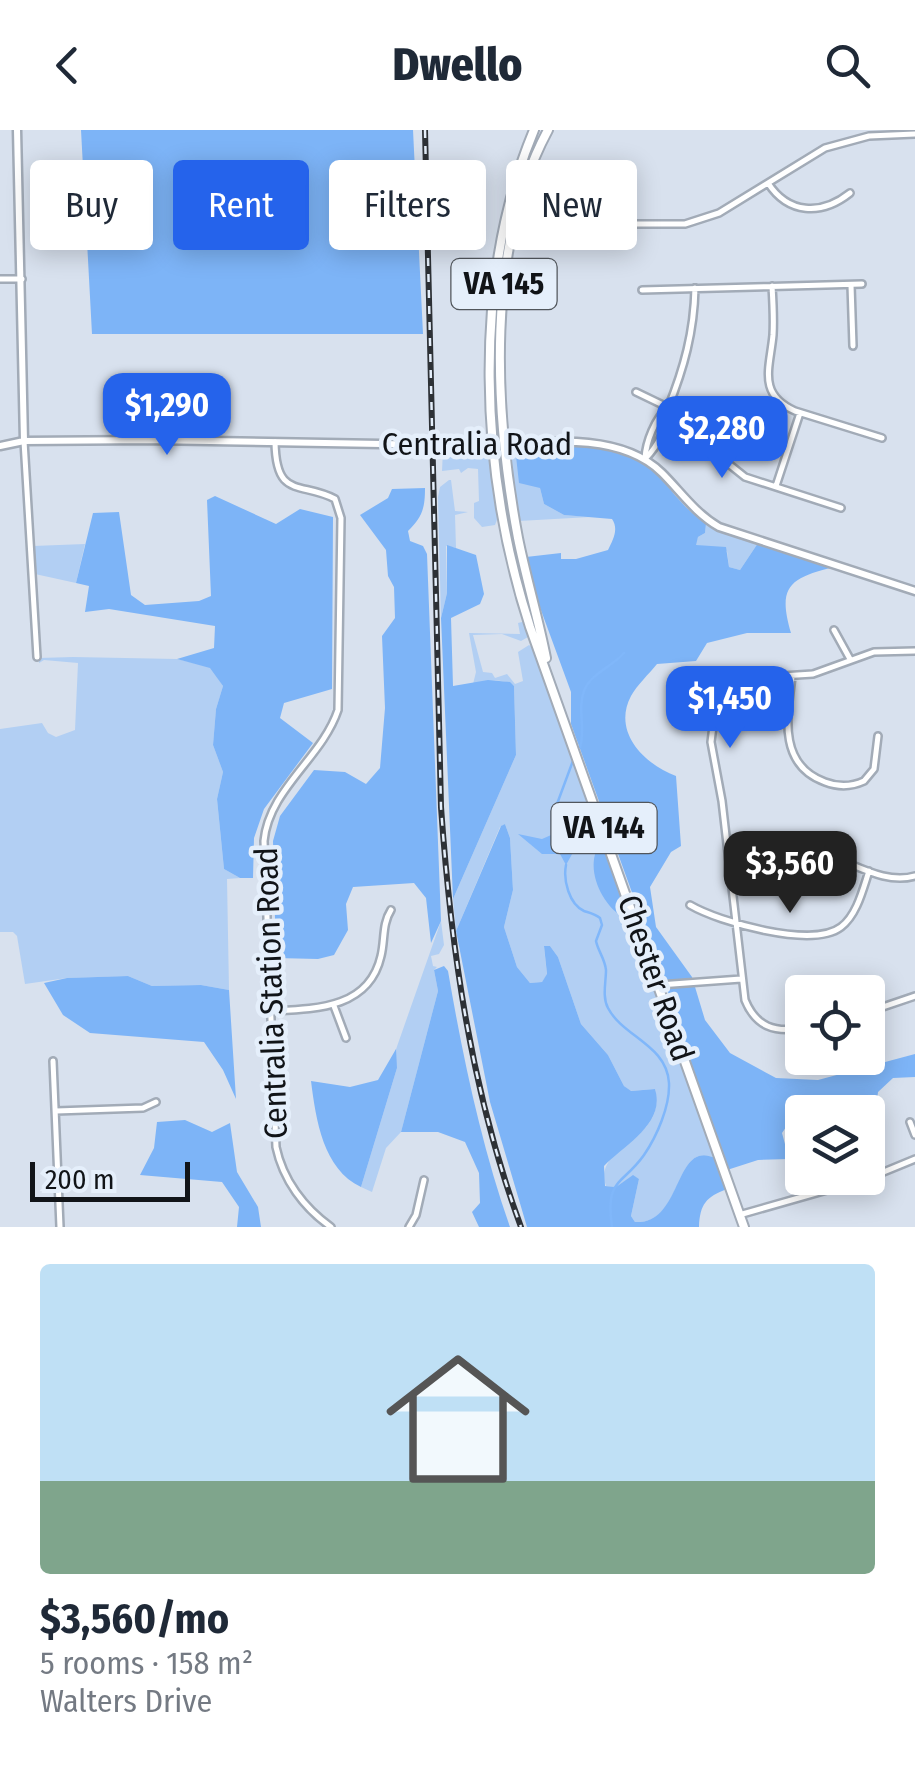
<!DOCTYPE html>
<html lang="en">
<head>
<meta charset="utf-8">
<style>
	:root { --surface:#fff; --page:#f6f6f7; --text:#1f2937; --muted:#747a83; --accent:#2563eb }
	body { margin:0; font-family:"Fira Sans Condensed",sans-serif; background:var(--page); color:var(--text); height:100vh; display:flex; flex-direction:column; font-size:38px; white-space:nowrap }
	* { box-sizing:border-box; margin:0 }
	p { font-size:32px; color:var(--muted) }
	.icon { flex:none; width:55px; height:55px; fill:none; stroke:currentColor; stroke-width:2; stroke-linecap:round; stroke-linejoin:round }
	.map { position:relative; height:1097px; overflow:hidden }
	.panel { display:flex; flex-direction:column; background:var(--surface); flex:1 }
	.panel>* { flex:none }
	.guide { position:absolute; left:30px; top:30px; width:855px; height:90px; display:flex; gap:20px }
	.tools { position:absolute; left:785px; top:845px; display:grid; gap:20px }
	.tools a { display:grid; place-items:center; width:100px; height:100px; border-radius:10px; background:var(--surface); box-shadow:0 5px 25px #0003; font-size:50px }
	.scale { position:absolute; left:30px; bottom:25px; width:160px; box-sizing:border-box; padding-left:10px; border:5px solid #111418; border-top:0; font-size:28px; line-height:35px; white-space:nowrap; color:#111418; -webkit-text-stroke:8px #e5effb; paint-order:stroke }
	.price { position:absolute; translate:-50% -85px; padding:0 22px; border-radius:20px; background:var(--accent); color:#fff; font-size:32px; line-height:65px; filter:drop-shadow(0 2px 5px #0008) }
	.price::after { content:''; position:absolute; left:50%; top:60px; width:30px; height:22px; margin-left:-15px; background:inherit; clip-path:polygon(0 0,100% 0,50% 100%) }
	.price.on { background:#222; color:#fff }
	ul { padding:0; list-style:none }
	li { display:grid; align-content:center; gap:20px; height:530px; padding:0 40px }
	li span { display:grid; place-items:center; height:310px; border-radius:10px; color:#555 }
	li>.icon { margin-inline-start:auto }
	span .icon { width:180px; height:180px; fill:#fffc; stroke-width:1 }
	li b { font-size:42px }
	.tag { padding:0 35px; border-radius:10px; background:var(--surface); box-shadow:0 5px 25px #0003; font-size:35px; line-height:90px }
	.tag.on { background:var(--accent); color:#fff }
	header { display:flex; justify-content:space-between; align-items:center; height:130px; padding:0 40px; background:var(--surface); font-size:45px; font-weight:800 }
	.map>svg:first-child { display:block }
	.green { fill:#b2cff3 }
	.forest { fill:#7db4f7 }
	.water { fill:#80b7fa }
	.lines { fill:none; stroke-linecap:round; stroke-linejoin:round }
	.stream { stroke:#80b7fa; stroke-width:2.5 }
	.minor-casing { stroke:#a2abb7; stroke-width:10 }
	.tertiary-casing { stroke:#a2abb7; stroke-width:11 }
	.secondary-casing { stroke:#a2abb7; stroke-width:11 }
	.primary-casing { stroke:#a2abb7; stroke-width:12 }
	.minor { stroke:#fff; stroke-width:5 }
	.tertiary { stroke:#fff; stroke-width:6 }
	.secondary { stroke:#fff; stroke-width:6 }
	.primary { stroke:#fff; stroke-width:8 }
	.rail-casing { stroke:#2d3136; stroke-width:6 }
	.rail { stroke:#e5effb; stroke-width:2.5; stroke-dasharray:8; stroke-linecap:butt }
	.labels { text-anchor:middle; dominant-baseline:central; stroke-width:9; stroke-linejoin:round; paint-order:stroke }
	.shield { fill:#e5effb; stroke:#51565c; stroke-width:2.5 }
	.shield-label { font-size:30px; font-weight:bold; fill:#111418 }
	.street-label { font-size:32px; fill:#111418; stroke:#e5effb }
</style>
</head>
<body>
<header><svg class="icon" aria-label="back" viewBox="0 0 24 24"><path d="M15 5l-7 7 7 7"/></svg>Dwello<svg class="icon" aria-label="search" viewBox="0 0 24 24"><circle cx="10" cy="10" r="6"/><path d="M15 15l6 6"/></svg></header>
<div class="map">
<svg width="915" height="1097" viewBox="0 0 915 1097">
	<rect width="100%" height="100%" fill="#d8e1ee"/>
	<!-- green -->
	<path class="green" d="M532 317 516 326 540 358 544 374 564 385 590 387 519 391 510 329 514 320Z
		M443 320 481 321 492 327 498 387 495 395 482 397 474 388V373L479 371 478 339 468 338 461 343 459 339 442 341Z
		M449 350H451L455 381 468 382 455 385 456 418 446 416 447 463 441 488 438 367 440 357Z
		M706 394 758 413 740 440 729 437 727 421 695 415 698 407 705 403Z
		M85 414 76 453 35 444 33 416Z
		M526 491 528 507 521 511 502 504 473 505 483 542 492 543 495 548 507 544 515 554 523 551 518 522 529 515 536 520 717 1029C673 1006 685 1095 635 1092L631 1086 639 1049 633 1046 616 1057 606 1056C592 1015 668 1011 655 959L630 961 624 956 608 925 581 894 558 827 550 816 544 817 547 845 542 852 530 853 517 837 504 797 513 760 510 708 505 694 500 697 456 801 453 769 516 625 514 556C503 547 485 551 473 554L476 542 469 503 520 504 518 493Z
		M73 527 177 529 211 537 223 556 216 579 213 615 223 642 217 669 224 739 240 748 227 749 229 860 201 855 152 856 128 846 67 848 25 854 17 806 13 802H0V599L42 593 48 603 56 607 75 600 78 533 44 530 39 533V528Z
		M441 791 444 815 439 824 431 826 433 836 437 837 434 840 438 861 401 1002 386 1018 372 1062 361 1057 397 938 394 925Z"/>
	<!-- forest -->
	<path class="forest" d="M81 0H413L423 204H92Z
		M583 316C666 321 652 354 706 394L705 403 698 407 696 415 726 417 729 437 740 440 758 413 834 437C790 448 777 456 791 503H747L707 513 696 531 657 534C649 544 637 555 631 566 612 602 644 634 676 646L681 716 671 722 650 757 656 797 692 847 705 890 730 923 776 948 818 950 915 924V947L893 948 878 962 875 986 884 1007 868 1011V982H836L820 974 801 975 782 1003 789 1029 758 1030 727 1040 680 907 676 884 571 594V562L531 453 526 427 561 423V429H576L608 420C613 410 619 399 612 389L564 385 544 374 540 358 519 353 516 326 532 317Z
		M425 358C425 379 422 387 408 401L410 411 423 416 427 424 441 791 431 813 426 768 414 753 353 757 346 774 348 800 334 825 318 829 276 828 273 711 280 686 314 640 345 642 366 654 380 638 385 578 382 506 395 488 394 457 388 446 386 420 360 385 388 368 392 359Z
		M215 366 276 394 300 379 333 387 332 559 284 573 280 588 313 613 264 679 254 708 253 748H240L224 739 217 669 223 642 213 615 216 579 223 556 210 538 177 529 214 518 215 496 109 479 85 482 89 456 76 453 93 383 119 382 131 465 145 475 199 471 211 466 207 370Z
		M447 415 476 425 484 464 480 474 451 488 453 556 488 550 510 552 514 556 516 625 453 769 441 488 447 463Z
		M505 694 510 708 513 760 504 797 517 837 530 853 542 852 547 844 544 816H550L558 827 581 894 608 925 624 956 631 961 655 959C666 994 624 1015 604 1036L605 1056 616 1057 633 1045 639 1049 631 1086 635 1092C684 1095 673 1006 717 1029L727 1059C706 1067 700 1074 699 1097H527L490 972 456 801 501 696Z
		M604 709 624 764 627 787 624 788C600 774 581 732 604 709Z
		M444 836 448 841C463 928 481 1014 510 1097H479L472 1082 480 1073 479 1043 465 1012 438 1002H401L438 861 434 840Z
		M128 846 152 856 201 855 229 860 236 969 223 940 204 912 90 903 63 885 44 853 67 848Z
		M396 919 397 938 361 1057C323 1039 316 990 311 951L350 957 378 950Z
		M185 990 212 1002 230 993 237 1042 258 1077 261 1097H237L239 1077 222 1052 140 1045 154 1018 157 992Z"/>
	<!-- water -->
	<path class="water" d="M558 702 572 708 595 706 576 717 566 735 560 724H542L518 704 542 709Z"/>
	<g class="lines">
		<!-- stream -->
		<path class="stream" d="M580 617C586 600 577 579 584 561 591 543 612 537 624 523
			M561 702 557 674 574 628
			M566 735C563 750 569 774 584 781 590 783 595 784 600 788L602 795 596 811C598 821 605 829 606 840 606 852 602 867 608 878 623 907 667 915 669 953 670 976 657 1006 644 1025 622 1056 605 1048 612 1097"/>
		<!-- minor casing -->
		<g class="minor-casing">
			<path id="minor" d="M516 48 526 53 531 61 594 94H685L719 83 825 18 869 6 915 4
				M526 53 537 52 598 87 603 95
				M768 53C788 84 821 86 850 63
				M0 149H22
				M851 155 853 216
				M772 156C773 172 774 189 773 205 770 238 757 264 795 281L882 308
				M642 160 862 154
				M636 262 692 289 725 331 745 347 841 378
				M24 311 37 527
				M275 312C276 370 301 351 335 369L341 388 338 580C322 628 269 659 264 711L276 1017C283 1050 304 1078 331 1097
				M645 328C646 312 655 288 668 278
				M645 329C657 317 670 294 668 278 684 238 694 202 695 158
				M776 356 800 283
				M834 500 850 529
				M792 547C787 586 778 635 825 652 838 657 851 657 864 651L874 639 878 606
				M680 587 711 592
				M728 718C759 715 792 716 823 724 853 732 883 755 915 746
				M690 775C719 792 812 819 841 797 857 785 863 759 869 741
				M659 855 741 849
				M334 876 346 908
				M271 881C315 879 369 879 381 826 385 810 382 794 391 780
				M868 882 915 866
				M802 898C775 903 756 897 745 870L722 671 711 612 715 580 730 560 752 548 813 544 874 522 915 521
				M53 931 60 1097
				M56 981 143 978 156 972
				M910 992 915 1005
				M739 1085 869 1048 915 1029
				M409 1097 416 1085 424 1050"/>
		</g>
		<!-- tertiary casing -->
		<g class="tertiary-casing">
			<path id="tertiary" d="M506 315C556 310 624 305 662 343 681 362 695 383 719 397L915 461"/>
		</g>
		<!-- secondary casing -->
		<g class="secondary-casing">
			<path id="secondary" d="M17 0 24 311
				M0 316 24 311 150 310 495 316"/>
		</g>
		<!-- primary casing -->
		<g class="primary-casing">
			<path id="primary" d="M534 0C471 151 480 343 530 497L744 1097
				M546 528C538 487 526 448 518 408 494 281 485 117 548 0"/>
		</g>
		<!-- minor -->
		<use href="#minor" class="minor"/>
		<!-- tertiary -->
		<use href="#tertiary" class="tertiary"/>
		<!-- secondary -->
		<use href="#secondary" class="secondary"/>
		<!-- primary -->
		<use href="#primary" class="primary"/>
		<!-- rail casing -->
		<g class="rail-casing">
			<path id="rail" d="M425 0 441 677C451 820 471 961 521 1097"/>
		</g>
		<!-- rail -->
		<use href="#rail" class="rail"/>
	</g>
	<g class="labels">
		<!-- shield labels -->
		<g class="shield">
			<rect x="451.5" y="129" width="105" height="50" rx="8"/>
			<rect x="551.5" y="673" width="105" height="50" rx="8"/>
		</g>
		<g class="shield-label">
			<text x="504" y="154">VA 145</text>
			<text x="604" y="698">VA 144</text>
		</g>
		<!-- street labels -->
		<g class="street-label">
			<text x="477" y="314">Centralia Road</text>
			<text transform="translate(656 848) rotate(71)">Chester Road</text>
			<text transform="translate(271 863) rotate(-92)">Centralia Station Road</text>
		</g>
	</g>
</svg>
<div class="tools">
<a><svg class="icon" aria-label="locate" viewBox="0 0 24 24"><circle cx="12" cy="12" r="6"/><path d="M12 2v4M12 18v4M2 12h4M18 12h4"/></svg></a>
<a><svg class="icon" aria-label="layers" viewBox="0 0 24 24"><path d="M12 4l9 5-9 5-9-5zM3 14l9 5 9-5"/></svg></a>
</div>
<div class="scale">200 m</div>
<b class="price" style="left:167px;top:328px">$1,290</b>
<b class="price" style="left:722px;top:351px">$2,280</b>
<b class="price" style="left:730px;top:621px">$1,450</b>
<b class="price on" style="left:790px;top:786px">$3,560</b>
<div class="guide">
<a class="tag">Buy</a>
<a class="tag on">Rent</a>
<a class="tag">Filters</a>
<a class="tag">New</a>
</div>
</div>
<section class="panel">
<ul>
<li><span style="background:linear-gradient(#bfe0f5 70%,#7fa58c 0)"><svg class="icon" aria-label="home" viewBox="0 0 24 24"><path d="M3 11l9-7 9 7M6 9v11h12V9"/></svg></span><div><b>$3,560/mo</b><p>5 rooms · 158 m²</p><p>Walters Drive</p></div></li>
</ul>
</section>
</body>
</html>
